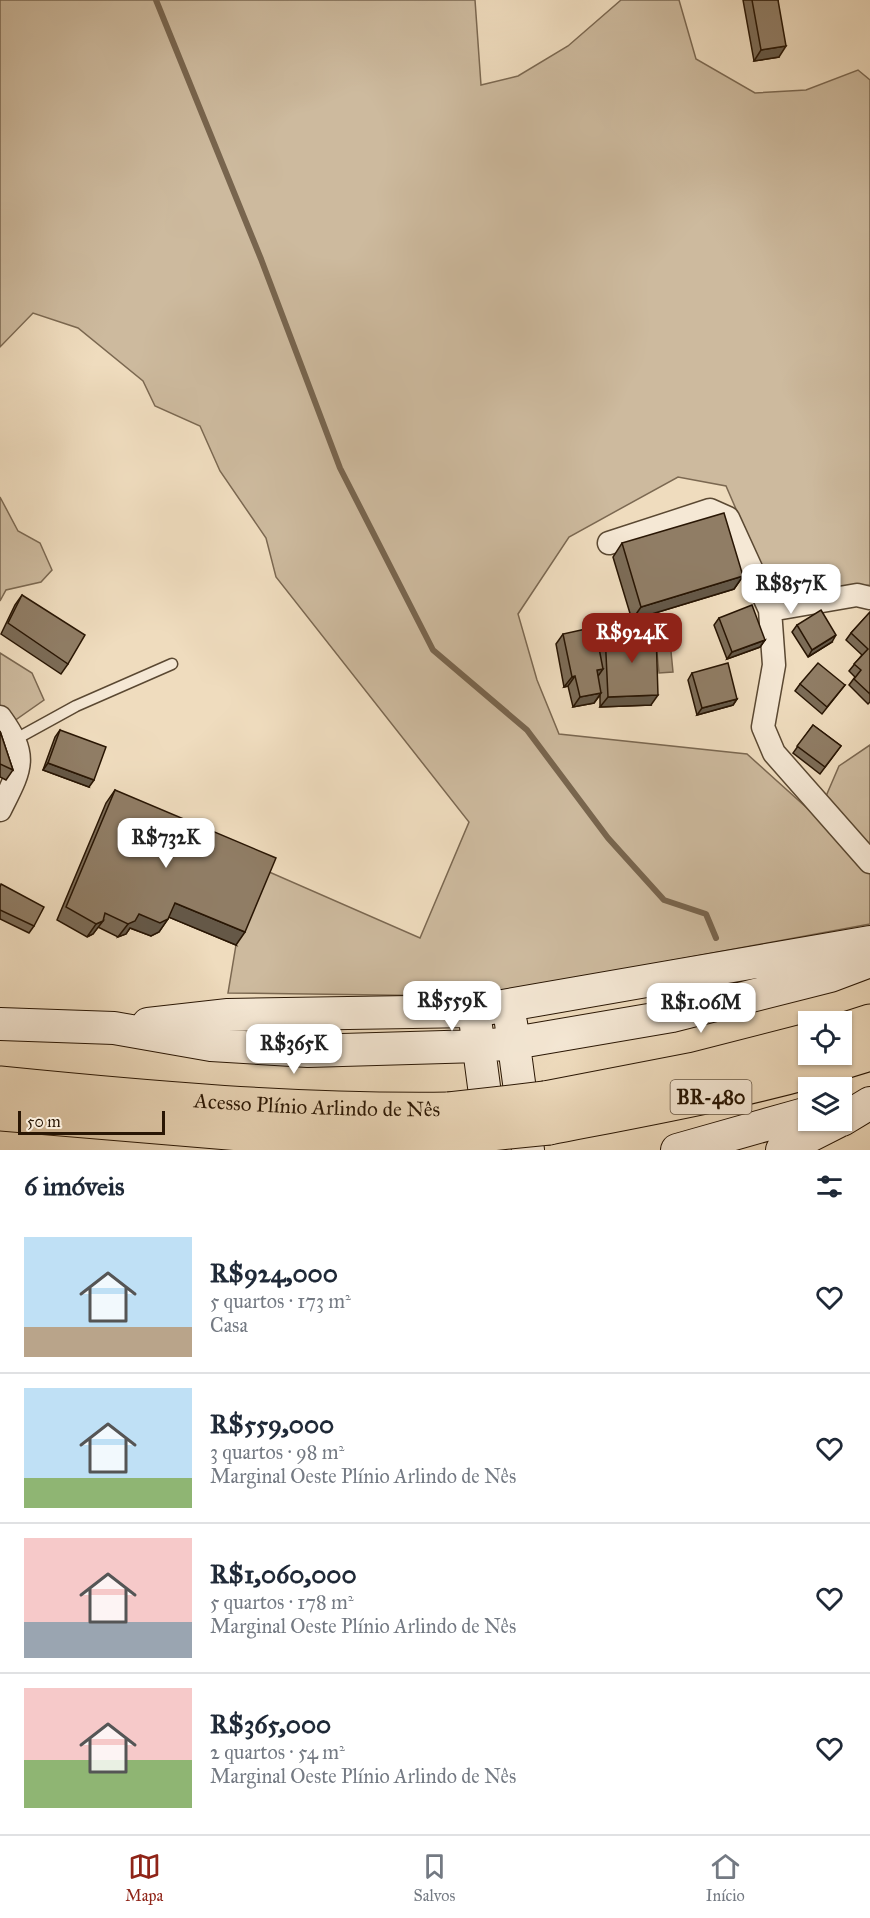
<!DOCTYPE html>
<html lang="pt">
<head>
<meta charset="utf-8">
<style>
	:root { --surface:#fff; --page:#f2f2f3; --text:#1f2937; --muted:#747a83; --line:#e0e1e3; --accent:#8f2418 }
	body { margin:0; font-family:"IM FELL Great Primer",serif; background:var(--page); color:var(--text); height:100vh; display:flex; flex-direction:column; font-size:22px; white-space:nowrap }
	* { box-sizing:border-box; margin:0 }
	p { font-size:20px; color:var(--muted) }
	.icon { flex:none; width:33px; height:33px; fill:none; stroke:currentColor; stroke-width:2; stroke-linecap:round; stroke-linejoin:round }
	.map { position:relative; height:1150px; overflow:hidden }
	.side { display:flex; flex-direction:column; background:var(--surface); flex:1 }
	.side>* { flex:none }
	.tools { position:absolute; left:798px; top:1011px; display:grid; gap:12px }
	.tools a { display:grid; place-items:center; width:54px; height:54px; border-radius:0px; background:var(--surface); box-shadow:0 2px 4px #0004; font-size:30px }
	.scale { position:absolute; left:18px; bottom:15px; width:147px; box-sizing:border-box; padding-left:6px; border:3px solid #291604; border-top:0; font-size:16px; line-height:21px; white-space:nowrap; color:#291604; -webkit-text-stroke:4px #f5e8d5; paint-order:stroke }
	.price { position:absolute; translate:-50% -51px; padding:0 14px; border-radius:12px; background:#fff; color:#222; font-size:20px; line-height:39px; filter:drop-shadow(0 2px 3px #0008) }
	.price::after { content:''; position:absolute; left:50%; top:36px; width:18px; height:14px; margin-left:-9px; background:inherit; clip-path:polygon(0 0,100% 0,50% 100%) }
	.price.active { background:var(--accent); color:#fff }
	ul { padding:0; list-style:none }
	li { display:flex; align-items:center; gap:18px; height:150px; padding:0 24px }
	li+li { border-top:2px solid var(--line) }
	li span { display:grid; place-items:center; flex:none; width:168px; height:120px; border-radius:0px; color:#555 }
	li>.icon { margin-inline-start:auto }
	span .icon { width:72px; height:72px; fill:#fffc; stroke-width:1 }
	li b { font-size:26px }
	h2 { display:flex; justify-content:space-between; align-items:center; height:72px; padding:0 24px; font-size:26px }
	.menu { display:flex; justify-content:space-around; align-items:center; height:84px; border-top:2px solid var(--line); background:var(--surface); font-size:16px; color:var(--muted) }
	.menu a { display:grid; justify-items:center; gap:3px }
	.menu .active { color:var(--accent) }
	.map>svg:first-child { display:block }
	.green { fill:#cdba9e; stroke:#7b6851; stroke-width:1.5 }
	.water { fill:#ac997f; stroke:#78654e; stroke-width:1.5 }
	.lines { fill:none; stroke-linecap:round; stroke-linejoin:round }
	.stream { stroke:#78654e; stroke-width:6 }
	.service-casing { stroke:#5a4832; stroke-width:13 }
	.minor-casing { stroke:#5a4832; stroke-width:25 }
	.secondary-casing { stroke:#291604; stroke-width:34 }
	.trunk-casing { stroke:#291604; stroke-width:35 }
	.service { stroke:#f5e8d5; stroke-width:10 }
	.minor { stroke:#f5e8d5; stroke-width:22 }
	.secondary { stroke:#f5e8d5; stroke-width:32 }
	.trunk { stroke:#efdcbe; stroke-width:33 }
	.trunk-bridge-casing { stroke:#291604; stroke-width:35; stroke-linecap:butt }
	.trunk-bridge { stroke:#efdcbe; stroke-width:33 }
	.wall { fill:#7c6c57; stroke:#291604; stroke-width:1.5 }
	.shaded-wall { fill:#655847; stroke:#291604; stroke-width:1.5 }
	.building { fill:#907d65; stroke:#291604; stroke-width:1.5 }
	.labels { text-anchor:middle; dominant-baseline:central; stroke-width:4.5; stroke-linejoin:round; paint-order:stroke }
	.shield { fill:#f5e8d5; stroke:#665543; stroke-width:1.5 }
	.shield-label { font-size:20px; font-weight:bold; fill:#291604 }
	.street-label { font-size:21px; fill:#291604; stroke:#f5e8d5 }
</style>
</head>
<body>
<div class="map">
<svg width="870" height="1150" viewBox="0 0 870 1150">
	<rect width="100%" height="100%" fill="#efdcbe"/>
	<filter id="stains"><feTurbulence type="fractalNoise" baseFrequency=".00333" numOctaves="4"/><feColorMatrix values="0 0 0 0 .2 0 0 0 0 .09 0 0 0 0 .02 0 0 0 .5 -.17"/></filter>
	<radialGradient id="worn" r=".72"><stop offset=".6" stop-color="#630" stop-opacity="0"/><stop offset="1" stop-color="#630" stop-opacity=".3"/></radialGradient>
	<!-- green -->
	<path class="green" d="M0 0H475L481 85 518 76 568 46 621 0H679L696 59 755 93 806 90 858 70 870 80V585L775 599 726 486 678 477 569 537 518 614 537 680 559 734 747 754 817 817 839 766 870 745V924L534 986 453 996 228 993 236 945 267 871 420 938 469 822 276 577 266 538 220 471 200 426 155 406 143 381 78 328 33 313 0 347Z
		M0 497 18 531 40 543 52 570 41 582 6 590 0 601Z
		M0 653 32 673 44 700 14 721 0 706Z"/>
	<!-- water -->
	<path class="water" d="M670 641 673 672 659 673 656 642Z"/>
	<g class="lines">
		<!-- stream -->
		<path class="stream" d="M156 0 261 259 340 468 433 650 527 730 608 838 664 900 706 914 716 938"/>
		<!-- service casing -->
		<g class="service-casing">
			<path id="service" d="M16 739 76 706 172 664"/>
		</g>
		<!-- minor casing -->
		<g class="minor-casing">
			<path id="minor" d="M609 543 710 510 728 518 770 610 774 665 763 727 774 753 870 862
				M770 610 857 595 870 598
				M0 717C29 757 21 768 0 810"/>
		</g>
		<!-- secondary casing -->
		<g class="secondary-casing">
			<path id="secondary" d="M511 1023 528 1150
				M0 1024 114 1028 211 1045 308 1051 479 1046 514 1043 672 1016 830 976 870 961
				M148 1024 228 1015 474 1011 870 942
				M476 1026 490 1132
				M842 1120 870 1103
				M677 1150 808 1113
				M782 1150 841 1120"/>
		</g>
		<!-- trunk casing -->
		<g class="trunk-casing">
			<g id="trunk">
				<path d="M842 1030 870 1021"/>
				<path id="s1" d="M0 1083C149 1098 298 1111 449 1109"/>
				<path d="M545 1098 695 1069 808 1040"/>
				<path d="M0 1114 264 1136 452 1138"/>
				<path d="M549 1128C657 1107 765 1088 870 1054"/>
			</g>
		</g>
		<!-- service -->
		<use href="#service" class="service"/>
		<!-- minor -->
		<use href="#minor" class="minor"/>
		<!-- secondary -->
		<use href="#secondary" class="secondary"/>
		<!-- trunk -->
		<use href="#trunk" class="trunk"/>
		<!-- trunk-bridge casing -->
		<g class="trunk-bridge-casing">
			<path id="trunk-bridge" d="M449 1109 545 1098
				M452 1138 549 1128"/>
		</g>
		<!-- trunk-bridge -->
		<use href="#trunk-bridge" class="trunk-bridge"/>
	</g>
	<!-- wall -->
	<path class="wall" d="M743 0H778L779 57 754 61Z
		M622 543 743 576 734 589 632 620 613 557Z
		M22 595 68 664 61 674 1 634 15 605Z
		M870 612V702L868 704 849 685 855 677 849 671 862 655 846 640 851 633Z
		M719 618 765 640 760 647 727 659 714 625Z
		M797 625 832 642 808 657 792 632Z
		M605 633 651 705 600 707V695L594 703 573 707 568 686 564 687 556 644 563 634 598 643Z
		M692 673 737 699 733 705 697 715 688 680Z
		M800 684 845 685 822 714 795 691Z
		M813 725 841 746 820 774 793 753Z
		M60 730 89 787 43 770 55 737Z
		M0 731 13 770 6 780 0 777Z
		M115 790 236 945 169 917 159 932 151 936 130 928 126 934 118 937 98 927 93 934 87 937 57 920 106 803Z
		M0 886 34 926 29 933 0 919Z"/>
	<!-- shaded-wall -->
	<path class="shaded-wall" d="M786 46 779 57 754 61 761 50Z
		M743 576 734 589 632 620 641 607Z
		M836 635 832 642 808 657 812 650Z
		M765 640 760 647 727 659 732 652Z
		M603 669 596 679 597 670Z
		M575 676 568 686 564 687 572 677Z
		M601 693 594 703 573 707 580 697Z
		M658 695 651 705 600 707 608 697Z
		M737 699 733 705 697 715 702 708Z
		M48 763 94 780 89 787 43 770Z
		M175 903 245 932 236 945 166 916Z
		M139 914 168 919 159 932 151 936 130 928 126 934 118 937 128 924Z
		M103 921 93 934 87 937 96 924Z"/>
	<!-- building -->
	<path class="building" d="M752 0H778L786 46 761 50Z
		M724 513 743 576 641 607 622 543Z
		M22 595 85 635 68 664 8 623Z
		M752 605 765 640 732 652 719 618Z
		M821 610 836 635 812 650 797 625Z
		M870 612V694L854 679 861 670 854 664 868 649 851 633Z
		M595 627 603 669 597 670 601 693 580 697 575 676 572 677 563 634Z
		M656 632 658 695 608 697 605 633Z
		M728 663 737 699 702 708 692 673Z
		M818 663 845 685 827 707 800 684Z
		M813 725 841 746 825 767 797 746Z
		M60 730 106 747 94 780 48 763Z
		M0 731 13 770 0 764Z
		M115 790 276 858 245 932 175 903 168 919 160 923 139 914 135 921 128 924 105 913 103 921 96 924 66 907Z
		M1 884 44 907 34 926 0 910V887Z"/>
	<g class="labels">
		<!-- shield labels -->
		<rect class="shield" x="670.5" y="1080" width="81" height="34" rx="4.5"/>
		<g class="shield-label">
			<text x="711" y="1097">BR-480</text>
		</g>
		<!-- street labels -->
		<g class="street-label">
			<text stroke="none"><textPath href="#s1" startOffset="318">Acesso Plínio Arlindo de Nês</textPath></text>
		</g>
	</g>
	<rect width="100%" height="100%" filter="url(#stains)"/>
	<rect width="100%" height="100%" fill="url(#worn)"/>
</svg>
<div class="tools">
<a><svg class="icon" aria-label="locate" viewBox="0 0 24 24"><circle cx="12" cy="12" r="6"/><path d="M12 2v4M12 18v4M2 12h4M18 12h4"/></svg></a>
<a><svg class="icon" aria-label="layers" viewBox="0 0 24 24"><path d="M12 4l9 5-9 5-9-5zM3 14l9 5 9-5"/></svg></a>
</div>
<div class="scale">50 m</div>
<b class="price" style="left:791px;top:615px">R$857K</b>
<b class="price active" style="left:632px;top:664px">R$924K</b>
<b class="price" style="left:166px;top:869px">R$732K</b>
<b class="price" style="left:452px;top:1032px">R$559K</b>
<b class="price" style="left:701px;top:1034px">R$1.06M</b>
<b class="price" style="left:294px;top:1075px">R$365K</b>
</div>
<section class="side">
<h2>6 imóveis<svg class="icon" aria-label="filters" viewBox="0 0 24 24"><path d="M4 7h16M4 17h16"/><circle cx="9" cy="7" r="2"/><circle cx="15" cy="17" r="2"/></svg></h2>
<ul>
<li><span style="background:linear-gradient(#bfe0f5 75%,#b9a48a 0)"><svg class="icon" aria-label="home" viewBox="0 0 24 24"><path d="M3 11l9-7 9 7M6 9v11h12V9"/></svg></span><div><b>R$924,000</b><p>5 quartos · 173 m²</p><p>Casa</p></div><svg class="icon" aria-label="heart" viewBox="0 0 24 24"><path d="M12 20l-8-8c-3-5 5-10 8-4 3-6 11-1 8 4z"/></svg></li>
<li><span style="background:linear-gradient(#bfe0f5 75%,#8fb573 0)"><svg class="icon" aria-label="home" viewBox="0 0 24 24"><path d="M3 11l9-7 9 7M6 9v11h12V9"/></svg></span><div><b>R$559,000</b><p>3 quartos · 98 m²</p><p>Marginal Oeste Plínio Arlindo de Nês</p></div><svg class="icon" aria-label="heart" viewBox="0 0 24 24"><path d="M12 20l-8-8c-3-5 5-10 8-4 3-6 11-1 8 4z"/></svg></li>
<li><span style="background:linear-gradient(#f6c9c9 70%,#9aa5b1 0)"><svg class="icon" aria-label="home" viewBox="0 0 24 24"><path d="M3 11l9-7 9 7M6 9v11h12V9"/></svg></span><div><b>R$1,060,000</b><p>5 quartos · 178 m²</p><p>Marginal Oeste Plínio Arlindo de Nês</p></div><svg class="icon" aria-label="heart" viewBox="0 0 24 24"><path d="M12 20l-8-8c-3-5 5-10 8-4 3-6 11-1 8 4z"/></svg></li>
<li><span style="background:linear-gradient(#f6c9c9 60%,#8fb573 0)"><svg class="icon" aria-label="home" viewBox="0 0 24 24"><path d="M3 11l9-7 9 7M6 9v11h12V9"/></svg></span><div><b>R$365,000</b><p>2 quartos · 54 m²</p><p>Marginal Oeste Plínio Arlindo de Nês</p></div><svg class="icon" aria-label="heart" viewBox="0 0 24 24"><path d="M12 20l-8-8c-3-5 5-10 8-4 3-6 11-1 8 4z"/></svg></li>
</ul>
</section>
<nav class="menu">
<a class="active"><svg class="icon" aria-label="map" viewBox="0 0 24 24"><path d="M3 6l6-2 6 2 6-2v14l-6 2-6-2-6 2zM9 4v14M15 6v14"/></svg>Mapa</a>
<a><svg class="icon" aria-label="saved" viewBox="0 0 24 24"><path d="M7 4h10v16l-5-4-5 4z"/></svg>Salvos</a>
<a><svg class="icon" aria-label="home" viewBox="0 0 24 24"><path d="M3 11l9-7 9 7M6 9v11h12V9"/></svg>Início</a>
</nav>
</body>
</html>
